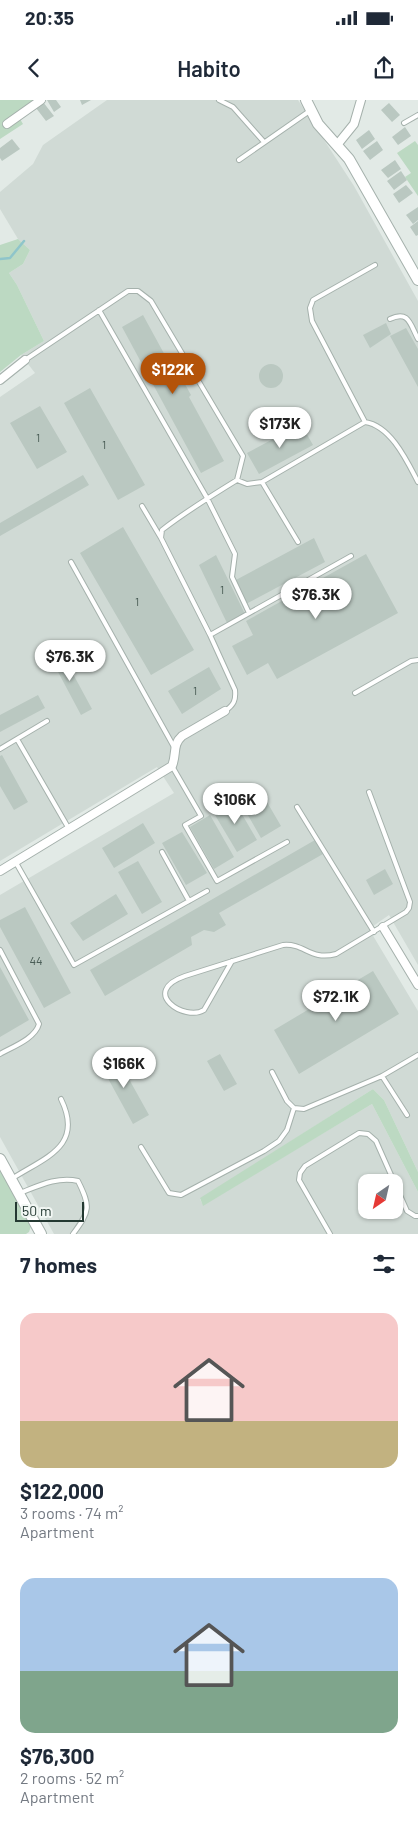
<!DOCTYPE html>
<html lang="en">
<head>
<meta charset="utf-8">
<style>
	:root { --surface:#fff; --page:#f2f2f3; --text:#1f2937; --muted:#747a83; --accent:#b45309 }
	body { margin:0; font-family:Barlow,sans-serif; background:var(--page); color:var(--text); height:100vh; display:flex; flex-direction:column; font-size:19px; white-space:nowrap }
	* { box-sizing:border-box; margin:0 }
	p { font-size:16px; color:var(--muted) }
	.icon { flex:none; width:28px; height:28px; fill:none; stroke:currentColor; stroke-width:2; stroke-linecap:round; stroke-linejoin:round }
	.map { position:relative; height:1134px; overflow:hidden }
	.drawer { display:flex; flex-direction:column; background:var(--surface); flex:1 }
	.drawer>* { flex:none }
	.needle { width:32px; rotate:214deg }
	.buttons { position:absolute; left:358px; top:1074px; display:grid; gap:10px }
	.buttons a { display:grid; place-items:center; width:45px; height:45px; border-radius:10px; background:var(--surface); box-shadow:0 1px 4px #0004; font-size:25px }
	.scale { position:absolute; left:15px; bottom:12px; width:69px; box-sizing:border-box; padding-left:5px; border:2px solid #243932; border-top:0; font-size:14px; line-height:18px; white-space:nowrap; color:#243932; -webkit-text-stroke:4px #f2f7f4; paint-order:stroke }
	.price { position:absolute; translate:-50% -42px; padding:0 11px; border-radius:18px; background:#fff; color:#222; font-size:16px; line-height:32px; filter:drop-shadow(0 1px 2px #0008) }
	.price::after { content:''; position:absolute; left:50%; top:30px; width:15px; height:11px; margin-left:-8px; background:inherit; clip-path:polygon(0 0,100% 0,50% 100%) }
	.price.selected { background:var(--accent); color:#fff }
	ul { padding:0; list-style:none }
	li { display:grid; align-content:center; gap:10px; height:265px; padding:0 20px }
	li span { display:grid; place-items:center; height:155px; border-radius:15px; color:#555 }
	li>.icon { margin-inline-start:auto }
	span .icon { width:90px; height:90px; fill:#fffc; stroke-width:1 }
	li b { font-size:21px }
	h2 { display:flex; justify-content:space-between; align-items:center; height:60px; padding:0 20px; font-size:21px }
	.status { display:flex; justify-content:space-between; align-items:center; height:35px; padding:0 25px; background:var(--surface); direction:ltr }
	.status svg { height:14px; fill:currentColor }
	header { display:flex; justify-content:space-between; align-items:center; height:65px; padding:0 20px; background:var(--surface); font-size:22px; font-weight:600 }
	.map>svg:first-child { display:block }
	.built { fill:#d0dad5; fill-rule:evenodd }
	.green { fill:#bcd9c2 }
	.lines { fill:none; stroke-linecap:round; stroke-linejoin:round }
	.stream { stroke:#8fc5ca; stroke-width:2.5 }
	.building { fill:#bac8c1 }
	.service-casing { stroke:#a5b1ac; stroke-width:6 }
	.minor-casing { stroke:#a5b1ac; stroke-width:10 }
	.tertiary-casing { stroke:#a5b1ac; stroke-width:12 }
	.service { stroke:#fff; stroke-width:4 }
	.minor { stroke:#fff; stroke-width:8 }
	.tertiary { stroke:#fff; stroke-width:10 }
	.labels { text-anchor:middle; dominant-baseline:central; stroke-width:5; stroke-linejoin:round; paint-order:stroke }
	.number-label { font-size:12px; fill:#4a5d56 }
</style>
</head>
<body>
<div class="status"><b>20:35</b><svg viewBox="0 0 49 12"><path d="M0 12V9h3v3zM5 12V6h3v6zM10 12V3h3v9zM15 12V0h3v12zM26 1h20v11H26zM47 4h2v5h-2z"/></svg></div>
<header><svg class="icon" aria-label="back" viewBox="0 0 24 24"><path d="M15 5l-7 7 7 7"/></svg>Habito<svg class="icon" aria-label="share" viewBox="0 0 24 24"><path d="M12 15V3M7 8l5-5 5 5M5 13v7h14v-7"/></svg></header>
<div class="map">
<svg width="418" height="1134" viewBox="0 0 418 1134">
	<rect width="100%" height="100%" fill="#e2eae6"/>
	<!-- built -->
	<path class="built" d="M107 0H298L354 86 418 201V865L389 815 369 829 418 911V1072L384 1000 373 989 200 1099 203 1105 372 1004 418 1092V1134H54L0 1037V795L174 693 157 667 0 761V297L35 273 21 255 44 241 17 185 9 173 23 164 30 150 18 139 0 109V92L33 64 43 45ZM366 1082H394V1110H366Z"/>
	<!-- green -->
	<path class="green" d="M0 0H33L35 2 20 19 23 24 0 39Z
		M415 41 418 45V96L405 77 411 73 397 53Z
		M18 139 30 150 23 164 9 173 17 185 44 241 21 255 0 272V145Z
		M373 989 384 1000 418 1072V1092L372 1004 203 1106 200 1098Z
		M0 1068 31 1126 29 1132 26 1134H0Z"/>
	<g class="lines">
		<!-- stream -->
		<path class="stream" d="M0 159 10 158 24 141"/>
	</g>
	<!-- building -->
	<path class="building" d="M47 0H56L61 7 54 12Z
		M80 0H91L82 5Z
		M43 2 54 16 46 21 36 8Z
		M389 3 400 15 392 22 381 10Z
		M405 27 411 36 398 45 392 37Z
		M369 30 375 39 362 49 356 40Z
		M12 39 20 49 2 61 0 58V48Z
		M377 41 383 50 370 60 363 51Z
		M395 60 401 69 388 78 381 70Z
		M401 71 407 80 394 90 387 81Z
		M406 85 413 93 399 103 393 94Z
		M418 107V120L413 124 406 115Z
		M418 121V135L416 136 410 127Z
		M143 215 173 270 176 268 191 295 189 297 224 361 201 373 122 227Z
		M386 223 391 234 370 248 363 235Z
		M406 228 418 249V287L390 236Z
		M259 276a12 12 0 1 1 24 0a12 12 0 1 1-24 0Z
		M90 288 145 385 118 400 64 303Z
		M40 306 67 352 37 369 10 323Z
		M301 324 313 345 259 374 247 353Z
		M83 375 89 385 0 436V423Z
		M123 427 194 550 151 575 80 453Z
		M314 438 325 462 246 504 234 481Z
		M366 454 398 513 277 579 268 563 247 575 232 546 253 535 246 521Z
		M216 455 245 514 227 523 199 465Z
		M59 548 92 609 81 615 49 555Z
		M209 567 221 589 182 614 168 591Z
		M38 595 45 608 0 632V615Z
		M2 655 28 702 14 710 0 686V656Z
		M257 685 281 726 261 738 237 696Z
		M233 699 257 740 237 752 212 710Z
		M210 715 234 757 214 769 190 727Z
		M143 723 155 743 114 768 102 748Z
		M182 732 207 773 186 785 162 743Z
		M315 740 323 754 219 813 226 825 214 832 204 830 191 837 192 845 105 896 90 870Z
		M138 761 162 802 142 814 118 772Z
		M385 769 393 784 374 795 366 780Z
		M116 794 128 814 83 841 70 823Z
		M25 807 71 893 44 908 0 827V820Z
		M0 867 29 920 0 937Z
		M373 871 399 914 299 974 274 930Z
		M115 954 149 1015 133 1024 99 962Z
		M220 954 237 984 224 991 207 961Z"/>
	<g class="lines">
		<!-- service casing -->
		<g class="service-casing">
			<path id="service" d="M219 0 233 7 264 42
				M404 23 418 15
				M239 60 311 10
				M99 210 207 398 235 454 232 477 249 513
				M390 219C409 210 410 224 418 239
				M25 260 128 191H138L151 201 243 356 237 380C211 396 185 412 162 430L161 438 210 535 235 590C236 600 234 605 225 611
				M365 322C391 326 407 361 418 382
				M237 380 247 384 262 382 365 322 312 221 310 208 313 200 375 165
				M262 382 298 442
				M142 406 161 438
				M71 462 174 647
				M210 535 351 456
				M355 593 411 561 418 560
				M17 639 69 729
				M0 649 47 621
				M172 666 201 716 185 725 217 781 287 742
				M297 707 374 832
				M162 752 189 801
				M15 761 74 865 207 791
				M0 850 39 924C35 939 12 947 0 954
				M232 861 204 910C185 922 139 892 185 876L283 845C305 843 310 861 336 854L406 812 409 808 410 802 369 692
				M272 972 287 1001 294 1008 304 1009 382 976 418 955
				M382 976 407 1015
				M141 1047 169 1093 181 1095 264 1051 279 1041 287 1030 294 1008
				M13 1078C46 1057 84 1046 61 999
				M20 1093C38 1086 58 1076 78 1081 91 1107 90 1111 73 1134
				M330 1134 299 1080 300 1073 305 1066 359 1033 368 1034 376 1041 407 1111 415 1116H418"/>
		</g>
		<!-- minor casing -->
		<g class="minor-casing">
			<path id="minor" d="M7 24 41 0
				M337 45 354 24 361 0
				M0 280 25 260
				M0 771 172 666C177 654 172 645 182 636L225 611
				M383 827 418 885"/>
		</g>
		<!-- tertiary casing -->
		<g class="tertiary-casing">
			<path id="tertiary" d="M306 0 318 24 349 59 418 180
				M0 1059 41 1134"/>
		</g>
		<!-- service -->
		<use href="#service" class="service"/>
		<!-- minor -->
		<use href="#minor" class="minor"/>
		<!-- tertiary -->
		<use href="#tertiary" class="tertiary"/>
	</g>
	<g class="labels">
		<!-- number labels -->
		<g class="number-label">
			<text x="38" y="337">1</text>
			<text x="104" y="344">1</text>
			<text x="222" y="489">1</text>
			<text x="137" y="501">1</text>
			<text x="195" y="590">1</text>
			<text x="36" y="860">44</text>
		</g>
	</g>
</svg>
<div class="buttons">
<a><svg class="needle" viewBox="-14 -14 28 28"><path d="M0-13l5 13h-10z" fill="#e53935"/><path d="M0 13l5-13h-10z" fill="#747a83"/></svg></a>
</div>
<div class="scale">50 m</div>
<b class="price selected" style="left:173px;top:295px">$122K</b>
<b class="price" style="left:280px;top:349px">$173K</b>
<b class="price" style="left:316px;top:520px">$76.3K</b>
<b class="price" style="left:70px;top:582px">$76.3K</b>
<b class="price" style="left:235px;top:725px">$106K</b>
<b class="price" style="left:336px;top:922px">$72.1K</b>
<b class="price" style="left:124px;top:989px">$166K</b>
</div>
<section class="drawer">
<h2>7 homes<svg class="icon" aria-label="filters" viewBox="0 0 24 24"><path d="M4 7h16M4 17h16"/><circle cx="9" cy="7" r="2"/><circle cx="15" cy="17" r="2"/></svg></h2>
<ul>
<li><span style="background:linear-gradient(#f6c9c9 70%,#c2b280 0)"><svg class="icon" aria-label="home" viewBox="0 0 24 24"><path d="M3 11l9-7 9 7M6 9v11h12V9"/></svg></span><div><b>$122,000</b><p>3 rooms · 74 m²</p><p>Apartment</p></div></li>
<li><span style="background:linear-gradient(#a9c7e8 60%,#7fa58c 0)"><svg class="icon" aria-label="home" viewBox="0 0 24 24"><path d="M3 11l9-7 9 7M6 9v11h12V9"/></svg></span><div><b>$76,300</b><p>2 rooms · 52 m²</p><p>Apartment</p></div></li>
</ul>
</section>
</body>
</html>
